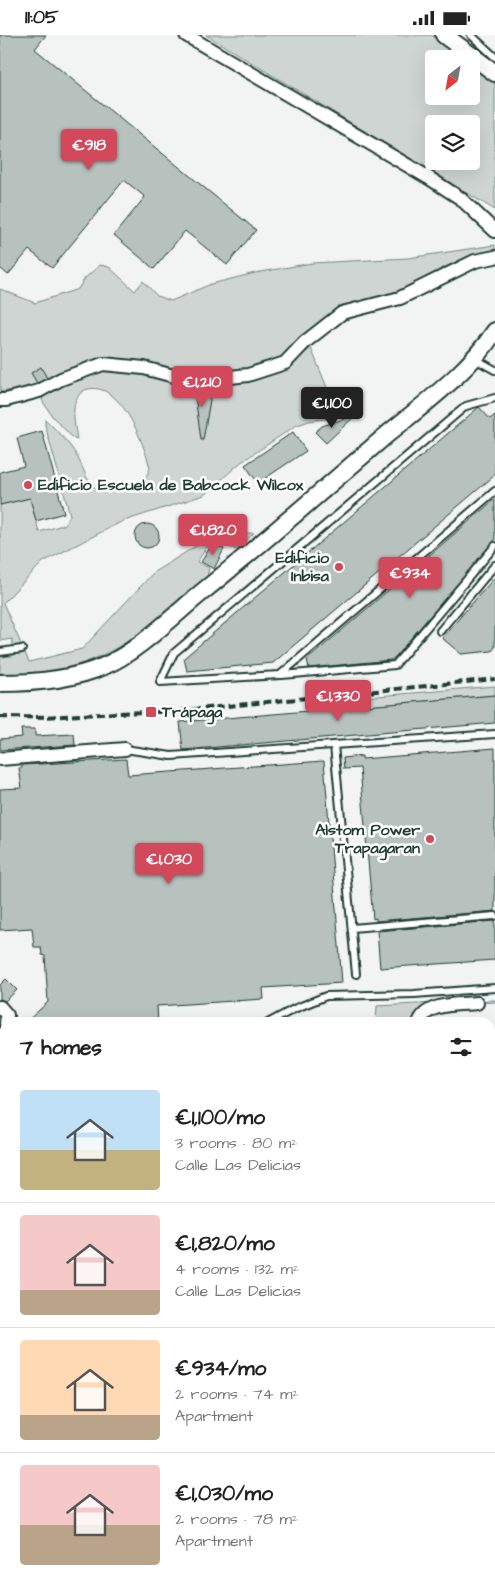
<!DOCTYPE html>
<html lang="en">
<head>
<meta charset="utf-8">
<style>
	:root { --surface:#fff; --page:#f6f6f6; --text:#222; --muted:#767676; --line:#e0e0e0; --accent:#d1495b }
	body { margin:0; font-family:"Architects Daughter",sans-serif; background:var(--page); color:var(--text); height:100vh; display:flex; flex-direction:column; font-size:19px; white-space:nowrap }
	* { box-sizing:border-box; margin:0 }
	p { font-size:16px; color:var(--muted) }
	.icon { flex:none; width:28px; height:28px; fill:none; stroke:currentColor; stroke-width:2; stroke-linecap:round; stroke-linejoin:round }
	.map { position:relative; flex:1; overflow:hidden }
	.sheet { position:absolute; left:0px; top:982px; width:495px; height:571px; display:flex; flex-direction:column; background:var(--surface); border-radius:15px 15px 0 0; box-shadow:0 5px 20px #0002 }
	.sheet>* { flex:none }
	.needle { width:32px; rotate:211deg }
	.controls { position:absolute; left:425px; top:15px; display:grid; gap:10px }
	.controls a { display:grid; place-items:center; width:55px; height:55px; border-radius:5px; background:var(--surface); box-shadow:0 5px 20px #0002; font-size:25px }
	.price { position:absolute; translate:-50% -42px; padding:0 11px; border-radius:5px; background:var(--accent); color:#fff; font-size:16px; line-height:32px; filter:drop-shadow(0 1px 2px #0008) }
	.price::after { content:''; position:absolute; left:50%; top:30px; width:15px; height:11px; margin-left:-8px; background:inherit; clip-path:polygon(0 0,100% 0,50% 100%) }
	.price.active { background:#222; color:#fff }
	ul { padding:0; list-style:none }
	li { display:flex; align-items:center; gap:15px; height:125px; padding:0 20px }
	li+li { border-top:1px solid var(--line) }
	li span { display:grid; place-items:center; flex:none; width:140px; height:100px; border-radius:5px; color:#555 }
	li>.icon { margin-inline-start:auto }
	span .icon { width:60px; height:60px; fill:#fffc; stroke-width:1 }
	li b { font-size:21px }
	h2 { display:flex; justify-content:space-between; align-items:center; height:60px; padding:0 20px; font-size:21px }
	.status { display:flex; justify-content:space-between; align-items:center; height:35px; padding:0 25px; background:var(--surface); direction:ltr }
	.status svg { height:14px; fill:currentColor }
	.map>svg:first-child { display:block }
	.green { fill:#ced5d3; stroke:#768984; fill-rule:evenodd }
	.lines { fill:none; stroke-linecap:round; stroke-linejoin:round }
	.river { stroke:#a1adaa; stroke-width:21 }
	.building { fill:#b7c1bd; stroke:#1f3d34 }
	.service-casing { stroke:#1f3d34; stroke-width:10 }
	.minor-casing { stroke:#1f3d34; stroke-width:16 }
	.tertiary-casing { stroke:#1f3d34; stroke-width:20 }
	.primary-casing { stroke:#1f3d34; stroke-width:24 }
	.motorway-casing { stroke:#1f3d34; stroke-width:28 }
	.service { stroke:#fff; stroke-width:6 }
	.minor { stroke:#fff; stroke-width:12 }
	.tertiary { stroke:#fff; stroke-width:16 }
	.primary { stroke:#fff; stroke-width:20 }
	.motorway { stroke:#fff; stroke-width:24 }
	.rail { stroke:#1f3d34; stroke-width:4; stroke-dasharray:8 4; stroke-linecap:butt }
	.poi-dot { fill:#d1495b; stroke:#fff; stroke-width:2 }
	.labels { text-anchor:middle; dominant-baseline:central; stroke-width:5; stroke-linejoin:round; paint-order:stroke }
	.poi-label { font-size:16px; font-weight:bold; fill:#1f3d34; stroke:#fff; text-anchor:start }
</style>
</head>
<body>
<div class="status"><b>11:05</b><svg viewBox="0 0 49 12"><path d="M0 12V9h3v3zM5 12V6h3v6zM10 12V3h3v9zM15 12V0h3v12zM26 1h20v11H26zM47 4h2v5h-2z"/></svg></div>
<div class="map">
<svg width="495" height="1553" viewBox="0 0 495 1553">
	<rect width="100%" height="100%" fill="#f2f3f3"/>
	<filter id="ink" filterUnits="userSpaceOnUse"><feTurbulence type="fractalNoise" baseFrequency=".02" numOctaves="2"/><feDisplacementMap in="SourceGraphic" scale="10" xChannelSelector="R" yChannelSelector="G"/><feConvolveMatrix kernelMatrix="1 2 1 2 8 2 1 2 1" color-interpolation-filters="sRGB"/></filter>
	<g filter="url(#ink)">
		<!-- green -->
		<path class="green" d="M206 0H431L462 24H434V61H471V31L495 49V175ZM434 89H471V126H434Z
			M495 210V215L475 219 447 231 409 251 396 260 350 272 281 324 243 335 202 340 126 324 100 323 86 327 38 351 0 357V254L35 268 78 254 85 243 100 230 109 232 135 256 143 246 157 261 171 266 211 249 255 238 312 228 408 223Z
			M311 313 339 382 309 386 295 391 240 428 204 460 121 487 43 527 3 568 29 627 82 614 154 537 215 499 254 498 236 515 212 504 197 527 209 533 207 543C140 601 95 643 0 639V622L13 621 12 604 0 606V470L30 463 39 497 66 489 70 480 45 390V384C57 396 70 408 78 423 83 432 85 442 92 450 103 462 131 455 143 446 146 444 148 437 150 433 144 409 122 347 88 354 79 356 74 366 74 375 73 385 76 395 77 405L74 404 52 381 42 365 45 358 55 352 108 334 139 336 171 344 287 333Z
			M495 651V660L319 675V666Z
			M495 965V967L429 971 414 987 376 988 377 971Z
			M0 1213 5 1215V1335L0 1332Z
			M0 1373 5 1376V1496L0 1489Z"/>
		<g class="lines">
			<!-- river -->
			<path class="river" d="M359 1549 361 1553"/>
		</g>
		<!-- building -->
		<path class="building" d="M0 0H46L35 14 256 195 227 230 185 196 154 234 114 200 145 162 124 145 52 233 29 215 8 240 0 233Z
			M41 332 47 343 37 348 31 338Z
			M194 353H209L210 365 203 405H201Z
			M479 372 490 384 495 380V440L273 628 187 636 184 623Z
			M356 380 326 408 315 397 322 391Z
			M42 396 64 478 36 486 30 463 0 470V437L24 431 17 403Z
			M293 397 306 416 258 448 245 430Z
			M495 464V505L395 622 391 625 309 633 307 625Z
			M135 501a12 12 0 1 1 24 0a12 12 0 1 1-24 0Z
			M213 508 224 514 214 534 201 527Z
			M495 542V612L492 616 461 619 442 603Z
			M495 660V688L183 715 180 687Z
			M21 694H35V701L74 699 75 710 0 715V704L22 702Z
			M495 713V876L376 886V883L373 884 360 733 344 734 343 723 362 721V724Z
			M126 724 128 740 324 726 342 948 263 953 264 964 157 971 158 988H25L48 967 45 921 42 920 41 912H34L32 893 0 895V754L22 753 19 733H22V730Z
			M495 886V925L380 933 377 896Z
			M6 944 17 955 5 966 0 964V950Z"/>
		<g class="lines">
			<!-- service casing -->
			<g class="service-casing">
				<path id="service" d="M471 0 495 22
					M475 324 495 335
					M495 363 466 371 174 618 160 647 280 640 495 456
					M440 596 495 530
					M0 617 22 614
					M282 640 395 630 495 511
					M334 710 356 939
					M125 714 171 721 495 699
					M352 893 495 881
					M268 988 294 974 326 961 414 959 495 953"/>
			</g>
			<!-- minor casing -->
			<g class="minor-casing">
				<path id="minor" d="M186 0 429 143 460 163 495 196
					M0 365H6L39 356 61 344 103 329 144 333 181 343 204 345 248 340 285 328 305 307 342 278 400 263 475 226 495 222
					M0 724 125 714
					M0 972 7 980 6 988
					M419 988C426 967 458 970 477 968
					M490 1096 495 1102
					M86 1549 91 1553"/>
			</g>
			<!-- tertiary casing -->
			<g class="tertiary-casing">
				<path id="tertiary" d="M444 0 495 38
					M0 648C34 648 72 645 104 631 136 618 174 580 201 558 263 508 323 455 383 403 422 370 467 339 495 296
					M0 1109 5 1113
					M490 1233 495 1235"/>
			</g>
			<!-- primary casing -->
			<g class="primary-casing">
				<path id="primary" d="M0 1521 3 1537 2 1553"/>
			</g>
			<!-- motorway casing -->
			<g class="motorway-casing">
				<path id="motorway" d="M0 1179 5 1181
					M490 1275 495 1277
					M490 1300 495 1302"/>
			</g>
			<!-- service -->
			<use href="#service" class="service"/>
			<!-- minor -->
			<use href="#minor" class="minor"/>
			<!-- tertiary -->
			<use href="#tertiary" class="tertiary"/>
			<!-- primary -->
			<use href="#primary" class="primary"/>
			<!-- motorway -->
			<use href="#motorway" class="motorway"/>
			<!-- rail -->
			<path class="rail" d="M0 682C56 684 112 676 168 677L495 644"/>
		</g>
	</g>
	<!-- markers -->
	<g class="poi-dot">
		<circle cx="28" cy="450" r="5"/>
		<circle cx="339" cy="532" r="5"/>
		<rect x="145" y="671" width="12" height="12" rx="2.5"/>
		<circle cx="430" cy="804" r="5"/>
	</g>
	<g class="labels">
		<!-- poi labels -->
		<g class="poi-label">
			<text x="38" y="450">Edificio Escuela de Babcock Wilcox</text>
			<text x="329" y="523" text-anchor="end">Edificio<tspan x="329" dy="18">Inbisa</tspan></text>
			<text x="162" y="677">Trápaga</text>
			<text x="420" y="795" text-anchor="end">Alstom Power<tspan x="420" dy="18">Trapagaran</tspan></text>
		</g>
	</g>
</svg>
<div class="controls">
<a><svg class="needle" viewBox="-14 -14 28 28"><path d="M0-13l5 13h-10z" fill="#e53935"/><path d="M0 13l5-13h-10z" fill="#767676"/></svg></a>
<a><svg class="icon" aria-label="layers" viewBox="0 0 24 24"><path d="M12 4l9 5-9 5-9-5zM3 14l9 5 9-5"/></svg></a>
</div>
<b class="price" style="left:89px;top:136px">€918</b>
<b class="price" style="left:202px;top:373px">€1,210</b>
<b class="price active" style="left:332px;top:394px">€1,100</b>
<b class="price" style="left:213px;top:521px">€1,820</b>
<b class="price" style="left:410px;top:564px">€934</b>
<b class="price" style="left:338px;top:687px">€1,330</b>
<b class="price" style="left:169px;top:850px">€1,030</b>
<section class="sheet">
<h2>7 homes<svg class="icon" aria-label="filters" viewBox="0 0 24 24"><path d="M4 7h16M4 17h16"/><circle cx="9" cy="7" r="2"/><circle cx="15" cy="17" r="2"/></svg></h2>
<ul>
<li><span style="background:linear-gradient(#bfe0f5 60%,#c2b280 0)"><svg class="icon" aria-label="home" viewBox="0 0 24 24"><path d="M3 11l9-7 9 7M6 9v11h12V9"/></svg></span><div><b>€1,100/mo</b><p>3 rooms · 80 m²</p><p>Calle Las Delicias</p></div></li>
<li><span style="background:linear-gradient(#f6c9c9 75%,#b9a48a 0)"><svg class="icon" aria-label="home" viewBox="0 0 24 24"><path d="M3 11l9-7 9 7M6 9v11h12V9"/></svg></span><div><b>€1,820/mo</b><p>4 rooms · 132 m²</p><p>Calle Las Delicias</p></div></li>
<li><span style="background:linear-gradient(#ffd9b3 75%,#b9a48a 0)"><svg class="icon" aria-label="home" viewBox="0 0 24 24"><path d="M3 11l9-7 9 7M6 9v11h12V9"/></svg></span><div><b>€934/mo</b><p>2 rooms · 74 m²</p><p>Apartment</p></div></li>
<li><span style="background:linear-gradient(#f6c9c9 60%,#b9a48a 0)"><svg class="icon" aria-label="home" viewBox="0 0 24 24"><path d="M3 11l9-7 9 7M6 9v11h12V9"/></svg></span><div><b>€1,030/mo</b><p>2 rooms · 78 m²</p><p>Apartment</p></div></li>
</ul>
</section>
</div>
</body>
</html>
